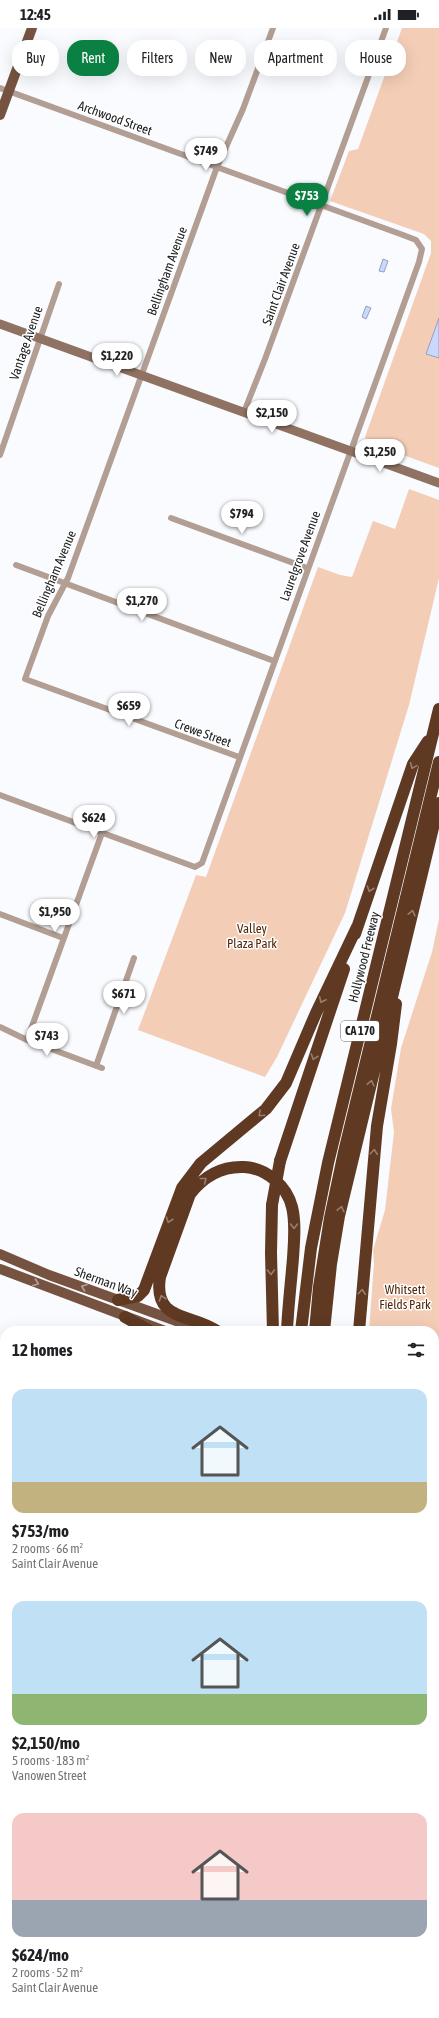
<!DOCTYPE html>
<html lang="en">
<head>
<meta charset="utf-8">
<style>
	:root { --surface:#fff; --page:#f6f6f6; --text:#202124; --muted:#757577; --accent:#0b8043 }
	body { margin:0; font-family:"Asap Condensed",sans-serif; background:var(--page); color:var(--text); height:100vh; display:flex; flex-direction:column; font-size:15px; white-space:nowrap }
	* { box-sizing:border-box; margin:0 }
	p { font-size:13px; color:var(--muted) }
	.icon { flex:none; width:22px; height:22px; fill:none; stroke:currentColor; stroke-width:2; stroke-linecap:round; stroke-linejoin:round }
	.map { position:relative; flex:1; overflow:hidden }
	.drawer { position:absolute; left:0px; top:1298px; width:439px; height:692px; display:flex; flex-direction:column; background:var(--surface); border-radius:16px 16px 0 0; box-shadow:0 4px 16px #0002 }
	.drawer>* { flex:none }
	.hud { position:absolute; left:12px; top:12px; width:415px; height:36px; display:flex; gap:8px }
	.price { position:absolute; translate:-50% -34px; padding:0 9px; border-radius:14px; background:#fff; color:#222; font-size:13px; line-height:26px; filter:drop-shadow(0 1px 2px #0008) }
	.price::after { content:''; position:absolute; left:50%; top:24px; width:12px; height:9px; margin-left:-6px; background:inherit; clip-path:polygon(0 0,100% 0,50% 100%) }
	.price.active { background:var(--accent); color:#fff }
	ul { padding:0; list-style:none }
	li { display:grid; align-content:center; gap:8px; height:212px; padding:0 12px }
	li span { display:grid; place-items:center; height:124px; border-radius:12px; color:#555 }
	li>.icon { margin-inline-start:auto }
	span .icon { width:72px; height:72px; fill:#fffc; stroke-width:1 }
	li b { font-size:17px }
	h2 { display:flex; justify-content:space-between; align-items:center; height:48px; padding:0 12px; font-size:17px }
	.pill { padding:0 14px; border-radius:16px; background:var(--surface); box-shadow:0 4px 16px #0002; font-size:14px; line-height:36px }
	.pill.active { background:var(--accent); color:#fff }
	.status { display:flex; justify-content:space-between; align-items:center; height:28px; padding:0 20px; background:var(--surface); direction:ltr }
	.status svg { height:11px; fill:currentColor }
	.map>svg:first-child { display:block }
	.green { fill:#f4cdb7 }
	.water { fill:#c9d8fc; stroke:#96a1bb }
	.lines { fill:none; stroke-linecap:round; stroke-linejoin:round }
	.street { stroke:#b39e93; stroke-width:6 }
	.secondary { stroke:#8f7262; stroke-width:9 }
	.primary { stroke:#765340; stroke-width:10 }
	.highway { stroke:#5f3922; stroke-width:12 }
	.rail-casing { stroke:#87898b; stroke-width:3.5 }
	.rail { stroke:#fff; stroke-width:2; stroke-dasharray:6; stroke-linecap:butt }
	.highway-bridge { stroke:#5f3922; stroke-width:12 }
	.oneway { stroke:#977e6f }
	.oneway2 { stroke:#b4a096 }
	.labels { text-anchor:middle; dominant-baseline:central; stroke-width:3; stroke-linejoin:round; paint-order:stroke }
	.shield { fill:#fff; stroke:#636464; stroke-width:1 }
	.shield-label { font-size:12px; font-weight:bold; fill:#202122 }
	.street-label { font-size:13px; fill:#202122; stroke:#fff }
	.park-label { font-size:13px; fill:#54280b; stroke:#fff }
</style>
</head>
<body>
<div class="status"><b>12:45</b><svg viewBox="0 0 49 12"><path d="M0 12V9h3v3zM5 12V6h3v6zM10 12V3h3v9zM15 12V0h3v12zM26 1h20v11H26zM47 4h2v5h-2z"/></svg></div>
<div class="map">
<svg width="439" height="1990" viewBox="0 0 439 1990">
	<rect width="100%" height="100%" fill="#f9fbff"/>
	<!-- green -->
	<path class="green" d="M402 0H439V440L367 414 365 409 431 225V213L424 206 330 173 349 123 358 121Z
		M409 461 439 472V550L409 677 345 885 277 1029 265 1049 138 1002 196 847 206 849 318 539 340 547 352 549 373 493 395 501Z
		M439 891V1378L434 1376V1303H369L374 1235 373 1222 385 1182 394 1104 391 1081 401 1020 432 924Z"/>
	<!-- water -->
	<path class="water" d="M383 231 388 233 384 244 379 243Z
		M366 278 371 280 366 291 362 289Z
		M439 290V330L426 326Z"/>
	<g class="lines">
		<!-- street -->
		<path class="street" d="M0 60 403 207 416 212 422 221 419 234 202 835 195 839 0 767
			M244 384 265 331 386 0
			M0 427 59 256
			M171 490 307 540
			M16 537 274 633
			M239 729 25 651 48 588 68 550 217 139 243 81 273 0
			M0 886 63 910
			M0 999 27 1012 102 1040
			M27 1012 102 805
			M96 1038 134 930
			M434 1625 439 1628
			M0 1797 5 1800
			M0 1870 5 1858
			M0 1954H5"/>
		<!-- secondary -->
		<path class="secondary" d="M0 296 439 455
			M434 1433 439 1425
			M434 1898 439 1901"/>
		<!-- primary -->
		<path class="primary" d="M0 87 32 0
			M0 1226 49 1247 204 1303
			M0 1241 165 1303
			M434 1393 439 1394"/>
		<!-- highway -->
		<path class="highway" d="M355 906 413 736 428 713
			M280 1133 344 941
			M272 1177 271 1225 273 1303
			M118 1272 138 1268 144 1262 182 1160 201 1135 266 1081 286 1055 316 985 357 899
			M125 1289 150 1303
			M217 1303C191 1285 153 1294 160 1249L190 1166C204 1148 221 1138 244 1139 266 1140 287 1158 292 1179 296 1195 294 1214 293 1230 291 1255 288 1279 287 1303
			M301 1303 311 1220 328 1135 439 681
			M315 1303 319 1259 330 1190 344 1124 439 734
			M324 1303 331 1236 339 1188 439 775
			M359 1303 377 1098 391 1016 396 976
			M308 1990 309 1985
			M321 1990 322 1985
			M331 1990 332 1985"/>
		<!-- rail casing -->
		<g class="rail-casing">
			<path id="rail" d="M0 1367 5 1371
				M434 1659 439 1663"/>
		</g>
		<!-- rail -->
		<use href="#rail" class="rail"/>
		<!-- highway-bridge -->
		<path class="highway-bridge" d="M272 1177 280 1133"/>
	</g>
	<!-- one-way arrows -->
	<defs><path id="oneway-chevron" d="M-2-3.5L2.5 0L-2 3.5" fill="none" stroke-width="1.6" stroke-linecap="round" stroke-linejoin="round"/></defs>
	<g class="oneway">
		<use href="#oneway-chevron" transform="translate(413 738) rotate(114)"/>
		<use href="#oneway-chevron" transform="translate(370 861) rotate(109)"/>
		<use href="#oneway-chevron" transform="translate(412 885) rotate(-76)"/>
		<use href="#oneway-chevron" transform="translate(322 972) rotate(115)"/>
		<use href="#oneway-chevron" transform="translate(314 1029) rotate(109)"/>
		<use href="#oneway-chevron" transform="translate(371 1055) rotate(-77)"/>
		<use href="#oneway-chevron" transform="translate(261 1086) rotate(137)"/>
		<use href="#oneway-chevron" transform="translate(374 1124) rotate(-85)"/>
		<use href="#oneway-chevron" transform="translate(204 1152) rotate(-39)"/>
		<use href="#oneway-chevron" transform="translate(341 1181) rotate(-77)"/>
		<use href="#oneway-chevron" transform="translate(169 1192) rotate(109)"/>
		<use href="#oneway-chevron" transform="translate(294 1198) rotate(90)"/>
		<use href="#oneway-chevron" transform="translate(271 1244) rotate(88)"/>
		<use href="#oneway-chevron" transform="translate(362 1264) rotate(-85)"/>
		<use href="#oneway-chevron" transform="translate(162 1270) rotate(-109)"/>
	</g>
	<g class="oneway2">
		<use href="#oneway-chevron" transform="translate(36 1255) rotate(21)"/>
		<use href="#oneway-chevron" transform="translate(84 1259) rotate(-160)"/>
	</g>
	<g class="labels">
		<!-- shield labels -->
		<rect class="shield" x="341" y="993" width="38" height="20" rx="3"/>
		<g class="shield-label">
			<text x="360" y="1003">CA 170</text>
		</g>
		<!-- street labels -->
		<g class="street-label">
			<text transform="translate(115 90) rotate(20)">Archwood Street</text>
			<text transform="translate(167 243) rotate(-70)">Bellingham Avenue</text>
			<text transform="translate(281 256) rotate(-70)">Saint Clair Avenue</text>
			<text transform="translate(26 315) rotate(-71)">Vantage Avenue</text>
			<text transform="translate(300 528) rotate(-70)">Laurelgrove Avenue</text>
			<text transform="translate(54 546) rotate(-67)">Bellingham Avenue</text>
			<text transform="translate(203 705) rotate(20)">Crewe Street</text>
			<text transform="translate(364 929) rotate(-76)">Hollywood Freeway</text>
			<text transform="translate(106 1254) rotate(20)">Sherman Way</text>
		</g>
		<!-- park labels -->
		<g class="park-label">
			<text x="252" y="900">Valley<tspan x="252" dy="15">Plaza Park</tspan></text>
			<text x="405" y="1261">Whitsett<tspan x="405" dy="15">Fields Park</tspan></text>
		</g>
	</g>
</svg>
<b class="price" style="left:206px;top:144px">$749</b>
<b class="price active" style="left:307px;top:189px">$753</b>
<b class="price" style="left:117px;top:349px">$1,220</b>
<b class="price" style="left:272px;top:406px">$2,150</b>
<b class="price" style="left:380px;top:445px">$1,250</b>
<b class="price" style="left:242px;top:507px">$794</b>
<b class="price" style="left:142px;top:594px">$1,270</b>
<b class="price" style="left:129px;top:699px">$659</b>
<b class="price" style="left:94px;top:811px">$624</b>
<b class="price" style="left:55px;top:905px">$1,950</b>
<b class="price" style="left:124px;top:987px">$671</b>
<b class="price" style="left:47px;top:1029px">$743</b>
<div class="hud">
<a class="pill">Buy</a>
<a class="pill active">Rent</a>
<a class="pill">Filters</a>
<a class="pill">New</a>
<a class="pill">Apartment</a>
<a class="pill">House</a>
</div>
<section class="drawer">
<h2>12 homes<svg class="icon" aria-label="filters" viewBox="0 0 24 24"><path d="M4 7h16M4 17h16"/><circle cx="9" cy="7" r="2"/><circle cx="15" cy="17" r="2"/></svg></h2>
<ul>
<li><span style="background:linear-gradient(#bfe0f5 75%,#c2b280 0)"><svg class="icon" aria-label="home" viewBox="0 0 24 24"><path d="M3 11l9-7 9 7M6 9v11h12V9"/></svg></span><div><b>$753/mo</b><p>2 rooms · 66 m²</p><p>Saint Clair Avenue</p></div></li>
<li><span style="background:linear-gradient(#bfe0f5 75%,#8fb573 0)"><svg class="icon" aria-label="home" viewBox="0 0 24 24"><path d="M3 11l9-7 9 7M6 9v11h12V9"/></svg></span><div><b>$2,150/mo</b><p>5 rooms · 183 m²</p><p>Vanowen Street</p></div></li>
<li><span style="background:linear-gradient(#f6c9c9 70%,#9aa5b1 0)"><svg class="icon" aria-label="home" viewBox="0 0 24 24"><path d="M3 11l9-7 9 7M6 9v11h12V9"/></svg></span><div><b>$624/mo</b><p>2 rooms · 52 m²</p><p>Saint Clair Avenue</p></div></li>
</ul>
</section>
</div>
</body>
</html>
